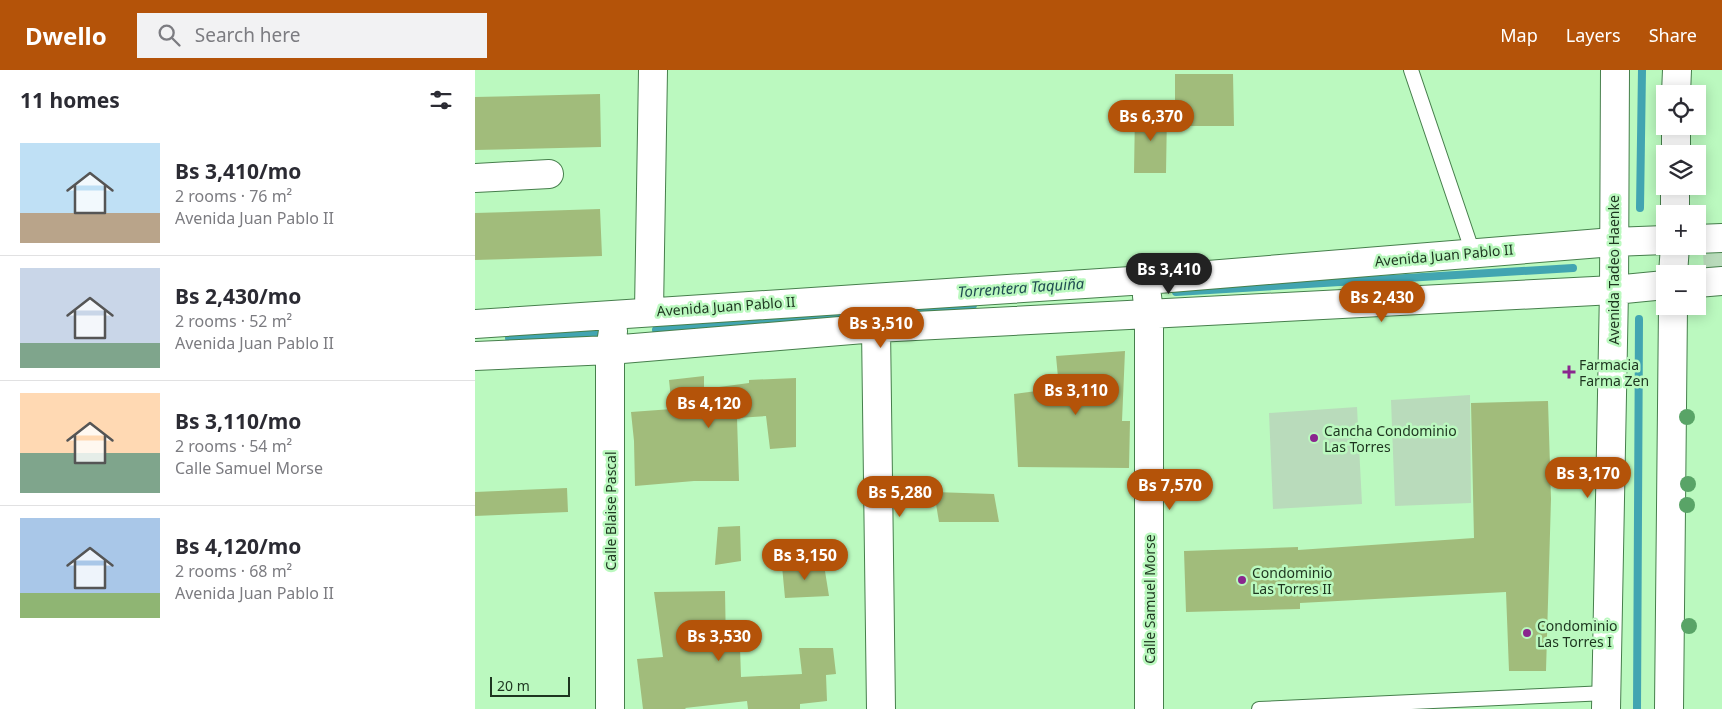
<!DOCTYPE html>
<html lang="en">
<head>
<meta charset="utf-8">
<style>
	:root { --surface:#fff; --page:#f2f2f3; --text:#2b2b33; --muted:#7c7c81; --line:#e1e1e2; --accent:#b45309 }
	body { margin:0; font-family:"Noto Sans",sans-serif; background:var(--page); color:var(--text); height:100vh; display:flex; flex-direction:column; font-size:19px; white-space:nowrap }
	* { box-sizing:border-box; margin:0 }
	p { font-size:16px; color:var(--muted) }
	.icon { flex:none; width:28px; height:28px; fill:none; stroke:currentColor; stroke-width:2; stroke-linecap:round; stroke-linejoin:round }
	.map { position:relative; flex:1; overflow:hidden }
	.sheet { display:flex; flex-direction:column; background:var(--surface); width:475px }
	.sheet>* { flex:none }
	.tools { position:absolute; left:1181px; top:15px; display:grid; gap:10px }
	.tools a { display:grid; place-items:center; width:50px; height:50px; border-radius:0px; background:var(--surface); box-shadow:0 2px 12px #0003; font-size:25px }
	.scale { position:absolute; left:15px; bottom:12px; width:80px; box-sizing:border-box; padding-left:5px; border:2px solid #1d351f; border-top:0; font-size:14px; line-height:18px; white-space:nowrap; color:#1d351f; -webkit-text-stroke:4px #bbf9bf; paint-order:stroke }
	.price { position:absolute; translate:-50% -42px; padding:0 11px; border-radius:18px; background:var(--accent); color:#fff; font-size:16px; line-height:32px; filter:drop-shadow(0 1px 2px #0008) }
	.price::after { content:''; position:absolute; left:50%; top:30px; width:15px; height:11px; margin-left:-8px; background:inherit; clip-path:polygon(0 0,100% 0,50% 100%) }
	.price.active { background:#222; color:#fff }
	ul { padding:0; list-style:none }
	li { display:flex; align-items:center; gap:15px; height:125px; padding:0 20px }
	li+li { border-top:1px solid var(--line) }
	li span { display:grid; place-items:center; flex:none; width:140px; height:100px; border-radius:0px; color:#555 }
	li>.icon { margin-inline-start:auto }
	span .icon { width:60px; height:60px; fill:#fffc; stroke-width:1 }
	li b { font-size:21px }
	h2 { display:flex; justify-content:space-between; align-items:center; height:60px; padding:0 20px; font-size:21px }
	header { display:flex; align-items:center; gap:30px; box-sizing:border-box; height:70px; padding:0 25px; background:var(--accent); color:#fff }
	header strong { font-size:24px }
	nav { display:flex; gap:28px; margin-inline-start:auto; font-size:18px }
	.search { width:350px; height:45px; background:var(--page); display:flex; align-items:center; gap:12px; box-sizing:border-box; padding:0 18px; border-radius:0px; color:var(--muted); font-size:19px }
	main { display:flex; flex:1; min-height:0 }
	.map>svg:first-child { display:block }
	.green { fill:#b9dbbb }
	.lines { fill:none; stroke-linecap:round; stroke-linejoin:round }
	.stream { stroke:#42a5b1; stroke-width:8 }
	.building { fill:#a1bc7b }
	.lane-casing { stroke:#467f4c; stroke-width:16 }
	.street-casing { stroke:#467f4c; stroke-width:30 }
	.secondary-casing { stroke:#467f4c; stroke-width:30 }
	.lane { stroke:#fff; stroke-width:14 }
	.street { stroke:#fff; stroke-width:28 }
	.secondary { stroke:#fff; stroke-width:28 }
	.tree { fill:#59a467 }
	.poi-dot { fill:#8a268e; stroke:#bbf9bf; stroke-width:2 }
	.labels { text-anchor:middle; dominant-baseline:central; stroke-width:5; stroke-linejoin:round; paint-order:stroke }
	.street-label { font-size:14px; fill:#1d351f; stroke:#bbf9bf }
	.poi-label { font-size:14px; fill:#1d351f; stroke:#bbf9bf; text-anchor:start }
	.water-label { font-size:15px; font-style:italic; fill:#214d52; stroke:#bbf9bf }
</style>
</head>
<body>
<header>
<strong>Dwello</strong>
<div class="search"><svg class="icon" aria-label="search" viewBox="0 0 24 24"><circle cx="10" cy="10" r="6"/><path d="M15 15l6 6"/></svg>Search here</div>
<nav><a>Map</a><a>Layers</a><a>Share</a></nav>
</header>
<main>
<section class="sheet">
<h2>11 homes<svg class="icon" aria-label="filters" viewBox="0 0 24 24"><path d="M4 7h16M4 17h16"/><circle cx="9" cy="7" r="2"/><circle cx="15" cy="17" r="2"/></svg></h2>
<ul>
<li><span style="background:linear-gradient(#bfe0f5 70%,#b9a48a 0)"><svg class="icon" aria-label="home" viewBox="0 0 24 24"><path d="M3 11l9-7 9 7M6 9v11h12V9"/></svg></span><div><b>Bs 3,410/mo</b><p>2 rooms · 76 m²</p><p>Avenida Juan Pablo II</p></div></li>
<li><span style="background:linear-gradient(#c9d6e8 75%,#7fa58c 0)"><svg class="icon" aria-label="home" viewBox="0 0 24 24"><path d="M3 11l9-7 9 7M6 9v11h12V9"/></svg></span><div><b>Bs 2,430/mo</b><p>2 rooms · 52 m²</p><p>Avenida Juan Pablo II</p></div></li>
<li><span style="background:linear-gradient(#ffd9b3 60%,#7fa58c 0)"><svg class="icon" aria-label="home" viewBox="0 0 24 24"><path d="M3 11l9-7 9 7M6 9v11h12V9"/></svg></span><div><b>Bs 3,110/mo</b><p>2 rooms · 54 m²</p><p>Calle Samuel Morse</p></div></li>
<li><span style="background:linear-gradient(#a9c7e8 75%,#8fb573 0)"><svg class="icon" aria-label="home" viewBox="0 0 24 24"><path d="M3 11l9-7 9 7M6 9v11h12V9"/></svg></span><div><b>Bs 4,120/mo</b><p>2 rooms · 68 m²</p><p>Avenida Juan Pablo II</p></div></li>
</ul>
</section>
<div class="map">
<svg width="1247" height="639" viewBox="0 0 1247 639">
	<rect width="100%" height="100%" fill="#bbf9bf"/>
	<!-- green -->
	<path class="green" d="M1247 183V198L1229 199 1228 184Z
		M995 325 996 433 920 436 916 330Z
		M882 337 887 434 798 439 794 343Z"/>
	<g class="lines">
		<!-- stream -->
		<path class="stream" d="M1165 138 1167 0
			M701 222 1098 198
			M181 260 498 235
			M34 268 127 262
			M1162 639 1164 249"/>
	</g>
	<!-- building -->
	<path class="building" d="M700 4H758L759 56H700Z
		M125 24 126 77 0 80V27Z
		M660 42H692L691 103H659Z
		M125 139 127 186 0 190V143Z
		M650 281 647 351H655L654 398 543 397 539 324 584 318 581 286Z
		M229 306V319L274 313V310L321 308V377L295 379 291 346 262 348 264 411H219L160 416 159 371 156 342 197 339 194 310Z
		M1073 331 1076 429 1071 601H1034L1031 522 825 533V539L711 542 709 481 823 477V480L999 468 996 333Z
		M92 418 93 442 0 446V422Z
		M459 422 519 424 524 452H464Z
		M265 456 266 491 240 495 243 457Z
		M349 495 354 526 310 528 307 496Z
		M250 521 251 578 265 577 266 607 327 604 324 578H358L361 604 351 605 352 631 325 634V639H273L272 631 210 638 211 639H168L162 589 188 587 179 522Z"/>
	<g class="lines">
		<!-- lane casing -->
		<g class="lane-casing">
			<path id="lane" d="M936 0 998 183
				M784 639 1132 623"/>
		</g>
		<!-- street casing -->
		<g class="street-casing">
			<path id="street" d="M0 108 74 104
				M672 226 674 243V639
				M174 241 178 0
				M0 254 671 210 1138 172
				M401 258 406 639
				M0 286 135 280 401 258 1139 220
				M135 639V280L138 261"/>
		</g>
		<!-- secondary casing -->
		<g class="secondary-casing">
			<path id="secondary" d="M1201 24 1202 0
				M1201 84V56
				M1200 144V116
				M1222 169 1247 168
				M1138 172 1190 170
				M1198 204 1200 176
				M1222 213 1247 211
				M1139 220 1190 215
				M1131 639 1139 220 1140 0
				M1194 639 1198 236"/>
		</g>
		<!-- lane -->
		<use href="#lane" class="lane"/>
		<!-- street -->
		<use href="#street" class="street"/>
		<!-- secondary -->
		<use href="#secondary" class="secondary"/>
	</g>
	<!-- trees -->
	<g class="tree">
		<circle cx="1212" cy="347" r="8"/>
		<circle cx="1213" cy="414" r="8"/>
		<circle cx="1212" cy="435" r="8"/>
		<circle cx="1214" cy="556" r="8"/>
	</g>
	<!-- markers -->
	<g class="poi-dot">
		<path d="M1091.5 294.5h5v5h5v5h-5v5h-5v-5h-5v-5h5z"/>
		<circle cx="839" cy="368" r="5"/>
		<circle cx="767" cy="510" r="5"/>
		<circle cx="1052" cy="563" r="5"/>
	</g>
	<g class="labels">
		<!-- street labels -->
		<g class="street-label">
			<text transform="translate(969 185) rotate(-5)">Avenida Juan Pablo II</text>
			<text transform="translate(1138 200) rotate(-90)">Avenida Tadeo Haenke</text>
			<text transform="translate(251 236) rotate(-4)">Avenida Juan Pablo II</text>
			<text transform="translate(135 441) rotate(-90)">Calle Blaise Pascal</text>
			<text transform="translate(674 529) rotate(-90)">Calle Samuel Morse</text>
		</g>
		<!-- poi labels -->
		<g class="poi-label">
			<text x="1104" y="294">Farmacia<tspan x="1104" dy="16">Farma Zen</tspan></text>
			<text x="849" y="360">Cancha Condominio<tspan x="849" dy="16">Las Torres</tspan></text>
			<text x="777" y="502">Condominio<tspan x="777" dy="16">Las Torres II</tspan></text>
			<text x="1062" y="555">Condominio<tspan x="1062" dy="16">Las Torres I</tspan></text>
		</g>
		<!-- water labels -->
		<g class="water-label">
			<text transform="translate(546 217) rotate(-4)">Torrentera Taquiña</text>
		</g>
	</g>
</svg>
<div class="tools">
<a><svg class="icon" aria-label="locate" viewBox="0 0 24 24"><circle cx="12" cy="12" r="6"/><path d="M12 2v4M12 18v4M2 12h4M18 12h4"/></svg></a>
<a><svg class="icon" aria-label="layers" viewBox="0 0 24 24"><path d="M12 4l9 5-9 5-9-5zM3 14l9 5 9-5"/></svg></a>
<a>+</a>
<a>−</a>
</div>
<div class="scale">20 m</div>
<b class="price" style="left:676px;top:72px">Bs 6,370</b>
<b class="price active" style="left:694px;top:225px">Bs 3,410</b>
<b class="price" style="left:907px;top:253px">Bs 2,430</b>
<b class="price" style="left:406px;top:279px">Bs 3,510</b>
<b class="price" style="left:601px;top:346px">Bs 3,110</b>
<b class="price" style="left:234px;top:359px">Bs 4,120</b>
<b class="price" style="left:1113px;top:429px">Bs 3,170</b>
<b class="price" style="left:695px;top:441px">Bs 7,570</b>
<b class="price" style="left:425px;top:448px">Bs 5,280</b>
<b class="price" style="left:330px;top:511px">Bs 3,150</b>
<b class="price" style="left:244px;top:592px">Bs 3,530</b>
</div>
</main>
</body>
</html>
